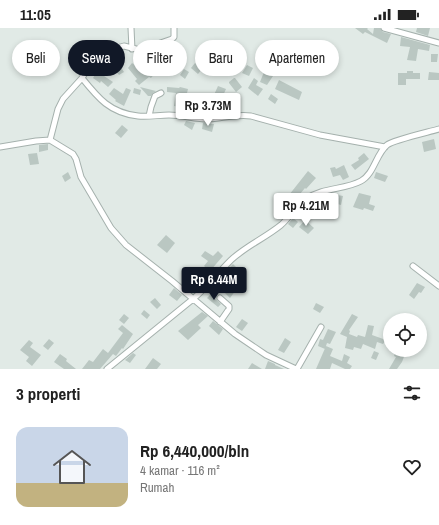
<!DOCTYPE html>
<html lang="id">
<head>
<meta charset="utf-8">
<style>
	:root { --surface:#fff; --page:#f2f2f2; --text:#222; --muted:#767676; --line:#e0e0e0; --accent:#111827 }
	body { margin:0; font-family:"Archivo Narrow",sans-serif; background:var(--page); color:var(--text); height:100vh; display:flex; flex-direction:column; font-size:15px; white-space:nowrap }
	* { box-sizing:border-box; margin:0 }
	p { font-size:13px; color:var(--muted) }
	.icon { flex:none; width:22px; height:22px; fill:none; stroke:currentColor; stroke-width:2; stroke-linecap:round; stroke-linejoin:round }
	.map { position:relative; height:341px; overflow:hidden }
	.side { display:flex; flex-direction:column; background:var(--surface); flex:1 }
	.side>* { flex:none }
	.banner { position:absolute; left:12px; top:12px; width:415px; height:36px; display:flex; gap:8px }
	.buttons { position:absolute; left:383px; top:285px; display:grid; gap:8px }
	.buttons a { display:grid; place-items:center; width:44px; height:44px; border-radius:50%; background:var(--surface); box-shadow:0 2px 6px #0003; font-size:20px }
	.price { position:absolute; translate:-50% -34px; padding:0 9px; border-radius:4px; background:#fff; color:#222; font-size:13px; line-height:26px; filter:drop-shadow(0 1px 2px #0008) }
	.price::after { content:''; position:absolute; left:50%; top:24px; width:12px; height:9px; margin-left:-6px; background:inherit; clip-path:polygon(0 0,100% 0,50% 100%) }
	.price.on { background:var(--accent); color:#fff }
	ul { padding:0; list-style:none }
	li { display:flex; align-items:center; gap:12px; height:100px; padding:0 16px }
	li+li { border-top:1px solid var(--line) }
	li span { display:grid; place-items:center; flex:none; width:112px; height:80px; border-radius:12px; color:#555 }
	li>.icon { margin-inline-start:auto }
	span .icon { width:48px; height:48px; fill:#fffc; stroke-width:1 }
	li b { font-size:17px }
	h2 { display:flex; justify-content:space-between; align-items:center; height:48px; padding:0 16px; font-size:17px }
	.pill { padding:0 14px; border-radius:18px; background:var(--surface); box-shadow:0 2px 6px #0003; font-size:14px; line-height:36px }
	.pill.on { background:var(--accent); color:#fff }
	.status { display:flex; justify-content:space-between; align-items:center; height:28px; padding:0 20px; background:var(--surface); direction:ltr }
	.status svg { height:11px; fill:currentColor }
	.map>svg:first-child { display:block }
	.building { fill:#bac7c2 }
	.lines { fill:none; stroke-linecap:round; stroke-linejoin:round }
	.minor-casing { stroke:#a5b1ad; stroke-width:7 }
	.minor { stroke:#fff; stroke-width:5 }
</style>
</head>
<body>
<div class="status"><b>11:05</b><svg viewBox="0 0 49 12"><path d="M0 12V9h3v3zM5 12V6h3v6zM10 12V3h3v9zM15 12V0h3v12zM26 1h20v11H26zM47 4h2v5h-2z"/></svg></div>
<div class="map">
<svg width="439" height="341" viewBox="0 0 439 341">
	<rect width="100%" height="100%" fill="#e1eae6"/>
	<!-- building -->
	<path class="building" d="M355 0H368L367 1 373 6 374 0H380L383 4 391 6 387 15 365 4 363 6Z
		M417 0H430L428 8 416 4Z
		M401 9 430 17 429 23 418 21 416 33 407 32 410 19 400 18Z
		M431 26H438L437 34H431Z
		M157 32 161 36 154 41 157 43 151 50 149 49 139 57 135 53 137 51 128 40 132 35 137 39 144 34 148 38Z
		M195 35 202 41 198 46 191 40Z
		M247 37 253 40 249 48 242 45Z
		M120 38 124 44 119 47 115 42Z
		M184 41 189 44 185 51 180 47Z
		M98 42 105 47 104 48 113 54 108 59 101 53 100 55 93 50Z
		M407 43H413V45H420V51H406V57H398V45H407Z
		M264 44 273 48 267 57 260 54Z
		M429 44 439 45V52H428Z
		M234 50H235L242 59 236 64 229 55V54Z
		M254 50 258 53 256 57 263 61 258 68 248 60Z
		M279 52 302 64 299 72 275 61Z
		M218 58 226 61 221 72 213 69Z
		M140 59 156 63 153 65 151 68H148Z
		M167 59 179 60 180 59 188 61 186 69 199 70 198 83 190 82V80L174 78 176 65 167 64Z
		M114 60 123 66 126 60 131 62 124 78 115 73 116 72 109 66Z
		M134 60 141 62 140 67 133 65Z
		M271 66 278 71 275 76 268 71Z
		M207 81 214 82 213 87H207Z
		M186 93 195 95 192 102 184 97Z
		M203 95 214 96 212 104 202 101Z
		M122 97 128 102 121 110 115 105Z
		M434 111 436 121 424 124 422 114Z
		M48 116V122L39 124V117Z
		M37 125 39 136 30 137 28 126Z
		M364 125 369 131 355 142 351 137 359 132 358 130Z
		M344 137 349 149 343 152 340 147 333 149 330 140 335 139 336 141Z
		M308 143 316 150 306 161 305 160 295 172 289 167Z
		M68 144 71 150 65 154 62 148Z
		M376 144 388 148 385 154 374 150Z
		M359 165 371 168 369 176 375 178 373 183 364 180 363 182 353 179Z
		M332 166 343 168 341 177 330 174Z
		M293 190 298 194 293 200 288 196Z
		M305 192 314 200 308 206 299 199Z
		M166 207 175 215 167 225 157 217Z
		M205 223 213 228 218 223 223 228 210 243 204 238 208 233 201 228Z
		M233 236 237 240 232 246 227 242Z
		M198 245 202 249 194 260 187 254Z
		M227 254 236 262 230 270 221 261Z
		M417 255 425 259 421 265 419 264 414 271 409 267Z
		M174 260 182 267 177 273 169 267Z
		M211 266 221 276 218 279 207 270Z
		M155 270 161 277 157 281 150 274Z
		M316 275 324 279 320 285 313 281Z
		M144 282 150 287 147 291 141 286Z
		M202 284 208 288 198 297 201 300 188 312 178 303Z
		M124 286 129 290 124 296 119 292Z
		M352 286 358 289 349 302 350 303 349 306 357 309 358 307 365 309 368 297 374 298 372 307 386 312 383 316 377 314 375 321 363 316 361 321 354 319 353 322 345 320 347 309 340 306Z
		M242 291 248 295 242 303 236 299Z
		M213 293 223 301 219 307 209 298Z
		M122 297 133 306 123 321 122 320 116 328 113 326 100 341H82L89 332 93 334 103 321 108 325 123 305 118 301Z
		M328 301 336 304 330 316 327 315 325 321 318 318 320 311 323 312Z
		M285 310 291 314 284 325 278 322Z
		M49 311 54 315 48 322 43 318Z
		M29 312 33 315 30 319 41 327 32 338 26 333 29 329 20 322Z
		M326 318 333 321 330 328 342 333 344 326 350 329 347 335 352 338 350 341H345L332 335 330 341H316Z
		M374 323 379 325 376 332 371 330Z
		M396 323 405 326 402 334 397 341H389L396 329 394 328Z
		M133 325 136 327 130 335 125 332Z
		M60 326 67 331 66 333 76 341H64L54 334Z
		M153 330 161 336 157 341H145Z
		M268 333 275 336V337L284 341H265Z
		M252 335 262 341H248Z"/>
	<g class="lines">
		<!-- minor casing -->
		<g class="minor-casing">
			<path id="minor" d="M131 0 132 21
				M174 0V9L172 11 140 22 124 18 117 20 105 24 99 29 91 35 82 50 63 71 58 81 50 112 73 126 76 131 81 149 111 200 126 217 172 253 235 306 266 327 296 341
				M384 0 439 15
				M82 50C98 70 110 85 138 88 148 89 159 87 169 87 182 87 195 91 208 91 223 90 236 86 251 88L320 107 385 119
				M149 88 151 79 155 68 161 65
				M0 119 36 113 50 112
				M413 238 439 258
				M220 270 229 278V281L220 294
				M107 341 193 271C207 259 218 245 231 232 246 218 265 210 281 197 290 189 296 178 306 171 324 159 344 162 361 153 374 146 376 126 387 117 393 112 429 104 439 101
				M297 341 321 299"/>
		</g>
		<!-- minor -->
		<use href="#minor" class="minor"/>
	</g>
</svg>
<div class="buttons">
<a><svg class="icon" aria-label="locate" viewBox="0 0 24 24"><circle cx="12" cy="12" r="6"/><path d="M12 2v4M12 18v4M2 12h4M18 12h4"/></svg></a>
</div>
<b class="price" style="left:208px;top:99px">Rp 3.73M</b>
<b class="price" style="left:306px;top:199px">Rp 4.21M</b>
<b class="price on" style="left:214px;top:273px">Rp 6.44M</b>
<div class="banner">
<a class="pill">Beli</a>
<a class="pill on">Sewa</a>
<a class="pill">Filter</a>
<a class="pill">Baru</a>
<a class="pill">Apartemen</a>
</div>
</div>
<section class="side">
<h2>3 properti<svg class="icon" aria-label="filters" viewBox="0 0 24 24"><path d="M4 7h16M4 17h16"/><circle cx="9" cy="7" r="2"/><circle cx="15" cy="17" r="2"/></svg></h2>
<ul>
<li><span style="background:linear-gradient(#c9d6e8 70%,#c2b280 0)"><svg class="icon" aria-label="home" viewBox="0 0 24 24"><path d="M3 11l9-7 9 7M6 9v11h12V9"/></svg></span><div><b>Rp 6,440,000/bln</b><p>4 kamar · 116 m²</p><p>Rumah</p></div><svg class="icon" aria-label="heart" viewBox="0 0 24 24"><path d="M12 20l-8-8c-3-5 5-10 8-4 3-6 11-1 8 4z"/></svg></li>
</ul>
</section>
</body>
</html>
